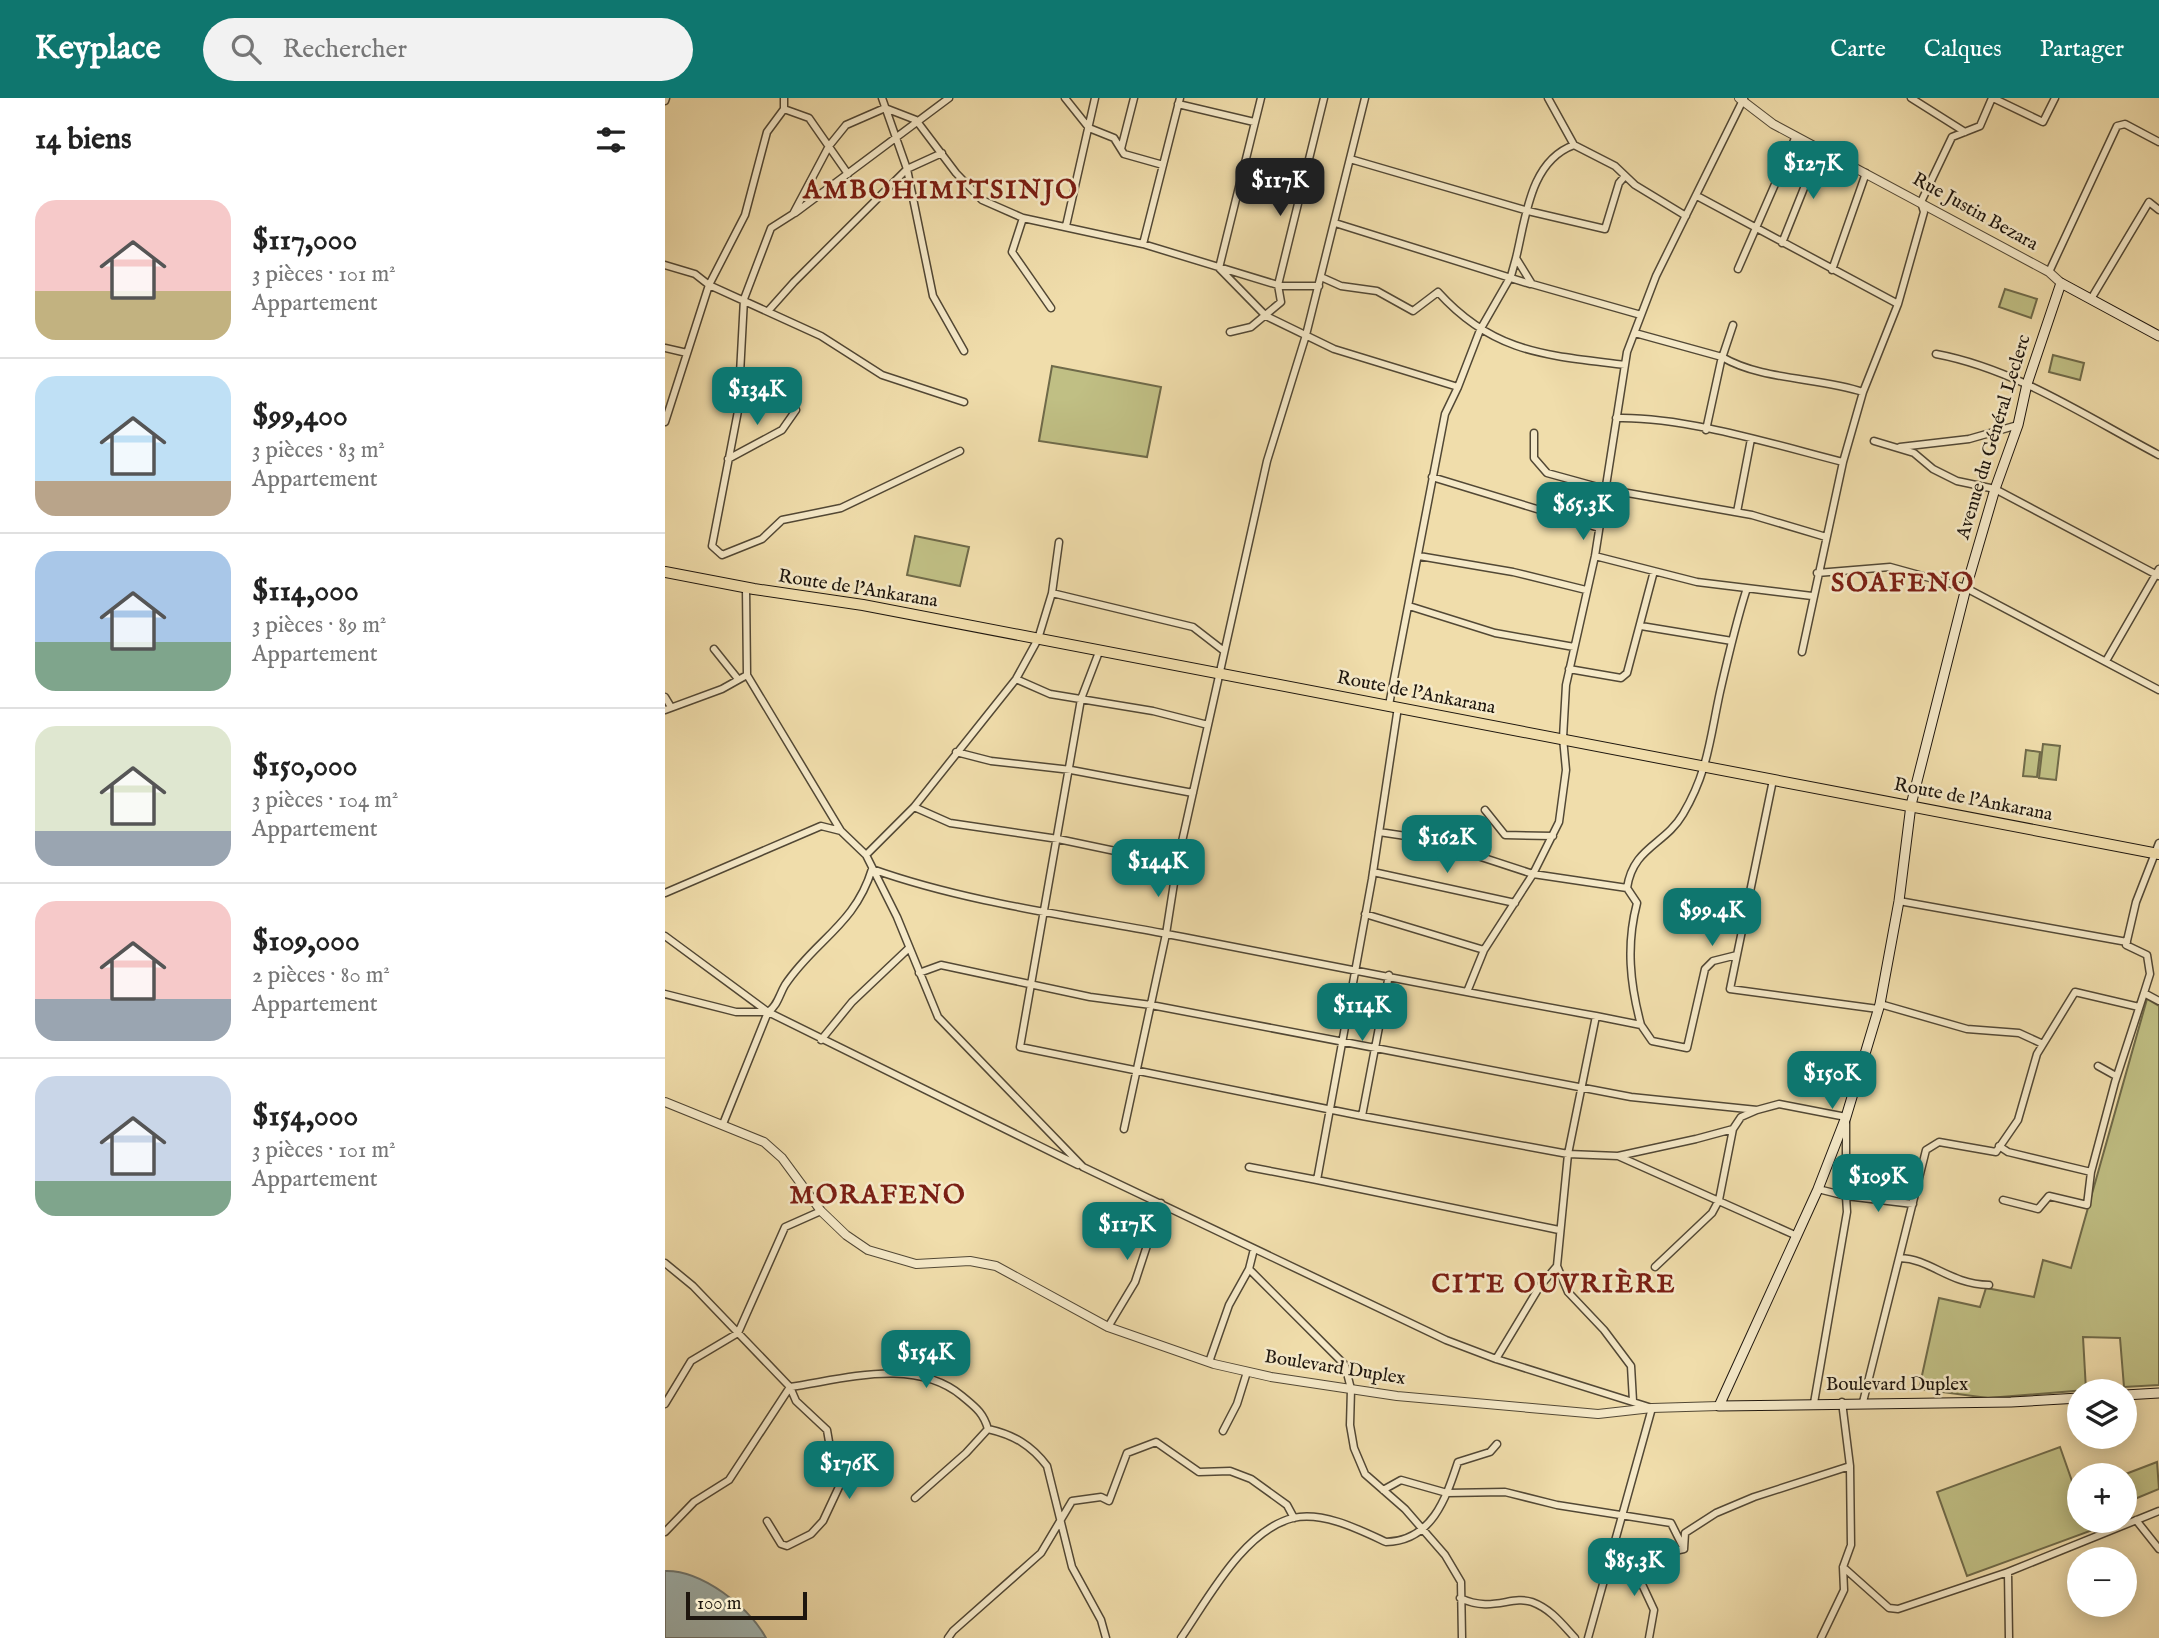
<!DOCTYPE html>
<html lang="fr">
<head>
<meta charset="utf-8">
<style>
	:root { --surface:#fff; --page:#f2f2f2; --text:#222; --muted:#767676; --line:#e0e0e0; --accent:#0f766e }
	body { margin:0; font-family:"IM FELL English",serif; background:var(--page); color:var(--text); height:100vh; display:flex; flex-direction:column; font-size:26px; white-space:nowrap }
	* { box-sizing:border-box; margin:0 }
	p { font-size:23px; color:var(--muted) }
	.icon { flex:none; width:38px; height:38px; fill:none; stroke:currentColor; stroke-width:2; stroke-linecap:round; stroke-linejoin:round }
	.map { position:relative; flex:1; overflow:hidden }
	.sheet { display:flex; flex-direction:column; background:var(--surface); width:665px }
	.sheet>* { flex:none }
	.tools { position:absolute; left:1402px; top:1281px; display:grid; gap:14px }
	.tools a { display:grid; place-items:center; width:70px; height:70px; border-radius:50%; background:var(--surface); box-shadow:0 4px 18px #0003; font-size:35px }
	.scale { position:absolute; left:21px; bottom:18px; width:121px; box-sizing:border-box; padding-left:7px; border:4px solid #1e160e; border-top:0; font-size:19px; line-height:24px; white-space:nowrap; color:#1e160e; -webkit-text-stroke:5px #f5e9c8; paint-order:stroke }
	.price { position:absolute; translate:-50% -60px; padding:0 16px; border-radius:14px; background:var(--accent); color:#fff; font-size:23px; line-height:46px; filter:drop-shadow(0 2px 4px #0008) }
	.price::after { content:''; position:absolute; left:50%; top:42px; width:21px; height:16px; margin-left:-10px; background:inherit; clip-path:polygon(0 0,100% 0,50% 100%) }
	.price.selected { background:#222; color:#fff }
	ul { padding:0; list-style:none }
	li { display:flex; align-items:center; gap:21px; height:175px; padding:0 35px }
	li+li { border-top:2px solid var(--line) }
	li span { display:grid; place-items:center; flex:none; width:196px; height:140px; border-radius:21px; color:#555 }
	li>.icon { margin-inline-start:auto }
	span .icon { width:84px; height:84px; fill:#fffc; stroke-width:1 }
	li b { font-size:30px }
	h2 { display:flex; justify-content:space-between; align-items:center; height:84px; padding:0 35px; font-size:30px }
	header { display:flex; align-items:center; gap:42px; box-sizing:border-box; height:98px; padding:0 35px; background:var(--accent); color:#fff }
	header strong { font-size:33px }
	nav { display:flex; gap:38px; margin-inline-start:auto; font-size:24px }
	.search { width:490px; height:63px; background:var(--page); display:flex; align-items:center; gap:18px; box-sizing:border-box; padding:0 24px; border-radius:38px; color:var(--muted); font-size:26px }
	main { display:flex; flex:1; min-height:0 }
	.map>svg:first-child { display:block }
	.green { fill:#c0bf84; stroke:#6f6a49; stroke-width:2 }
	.water { fill:#a1b8b6; stroke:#6d7773; stroke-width:2 }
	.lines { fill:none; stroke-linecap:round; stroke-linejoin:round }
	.minor-casing { stroke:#524835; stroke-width:9 }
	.tertiary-casing { stroke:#524835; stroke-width:10 }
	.secondary-casing { stroke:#1e160e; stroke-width:11 }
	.primary-casing { stroke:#1e160e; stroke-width:12 }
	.minor { stroke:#f5e9c8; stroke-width:6 }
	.tertiary { stroke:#f5e9c8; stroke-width:8 }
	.secondary { stroke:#f5e9c8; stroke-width:9 }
	.primary { stroke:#f0ddab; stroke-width:10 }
	.labels { text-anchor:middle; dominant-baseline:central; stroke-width:5; stroke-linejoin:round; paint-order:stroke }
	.street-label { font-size:19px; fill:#1e160e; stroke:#f5e9c8 }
	.district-label { font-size:26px; font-weight:bold; letter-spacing:2px; fill:#7a1f14; stroke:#f5e9c8 }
</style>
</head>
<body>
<header>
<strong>Keyplace</strong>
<div class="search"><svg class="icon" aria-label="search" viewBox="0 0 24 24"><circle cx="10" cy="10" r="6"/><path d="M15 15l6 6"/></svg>Rechercher</div>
<nav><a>Carte</a><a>Calques</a><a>Partager</a></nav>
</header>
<main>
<section class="sheet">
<h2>14 biens<svg class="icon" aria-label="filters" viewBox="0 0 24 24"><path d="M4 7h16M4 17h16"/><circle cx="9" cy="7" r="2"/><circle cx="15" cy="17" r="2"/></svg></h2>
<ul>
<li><span style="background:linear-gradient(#f6c9c9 65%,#c2b280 0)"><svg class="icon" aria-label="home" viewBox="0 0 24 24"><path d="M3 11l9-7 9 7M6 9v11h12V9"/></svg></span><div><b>$117,000</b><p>3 pièces · 101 m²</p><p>Appartement</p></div></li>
<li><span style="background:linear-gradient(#bfe0f5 75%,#b9a48a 0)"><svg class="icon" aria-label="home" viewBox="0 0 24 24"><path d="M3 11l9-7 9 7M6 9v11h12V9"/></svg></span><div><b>$99,400</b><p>3 pièces · 83 m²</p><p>Appartement</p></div></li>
<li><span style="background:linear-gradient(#a9c7e8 65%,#7fa58c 0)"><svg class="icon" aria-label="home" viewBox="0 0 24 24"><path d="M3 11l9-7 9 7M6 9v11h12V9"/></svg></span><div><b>$114,000</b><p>3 pièces · 89 m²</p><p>Appartement</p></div></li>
<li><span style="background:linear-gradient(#dfe7d0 75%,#9aa5b1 0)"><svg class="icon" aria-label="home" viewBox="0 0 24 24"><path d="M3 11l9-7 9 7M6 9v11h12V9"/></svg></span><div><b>$150,000</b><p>3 pièces · 104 m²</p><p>Appartement</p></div></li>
<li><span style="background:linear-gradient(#f6c9c9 70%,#9aa5b1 0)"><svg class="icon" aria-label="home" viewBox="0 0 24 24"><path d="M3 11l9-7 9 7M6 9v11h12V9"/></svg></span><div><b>$109,000</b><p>2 pièces · 80 m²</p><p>Appartement</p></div></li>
<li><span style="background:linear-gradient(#c9d6e8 75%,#7fa58c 0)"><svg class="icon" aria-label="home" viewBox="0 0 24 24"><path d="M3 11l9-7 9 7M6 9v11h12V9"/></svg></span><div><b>$154,000</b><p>3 pièces · 101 m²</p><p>Appartement</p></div></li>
</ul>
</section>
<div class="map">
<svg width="1494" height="1540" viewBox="0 0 1494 1540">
	<rect width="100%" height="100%" fill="#f0ddab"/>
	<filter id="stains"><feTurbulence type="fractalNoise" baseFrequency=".00286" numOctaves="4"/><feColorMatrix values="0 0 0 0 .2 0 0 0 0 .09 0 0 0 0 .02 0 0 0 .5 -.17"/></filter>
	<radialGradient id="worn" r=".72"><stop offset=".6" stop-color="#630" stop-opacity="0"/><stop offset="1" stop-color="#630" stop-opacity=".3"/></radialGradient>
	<!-- green -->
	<path class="green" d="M1340 191 1372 201 1366 220 1334 209Z
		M1388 257 1419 265 1415 282 1384 274Z
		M387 268 496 289 482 359 374 343Z
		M250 438 304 449 295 488 242 477Z
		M1378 646 1395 648 1391 682 1374 680Z
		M1361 652 1375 654 1372 679 1358 678Z
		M1482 901 1494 908V1287L1459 1289 1455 1240 1418 1239 1421 1292 1323 1300 1254 1291 1274 1200 1315 1209 1321 1190 1369 1199 1378 1162 1406 1170Z
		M1395 1349 1414 1403V1423H1421L1425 1433 1302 1478 1272 1394Z
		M1492 1364 1494 1391 1460 1405 1458 1377Z"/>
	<!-- water -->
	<path class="water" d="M0 1473C37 1472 84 1509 101 1540H0Z"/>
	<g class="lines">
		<!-- minor casing -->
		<g class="minor-casing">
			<path id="minor" d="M217 0 242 71 268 198 299 253
				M400 0 424 30 449 40 459 56 498 67
				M596 0 554 170 601 218 669 251 793 289 780 316 724 607
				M883 0 909 47
				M1246 0 1300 34
				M1328 0 1378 24 1390 0
				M0 3 1 0
				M513 6 589 24
				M119 11 144 20 183 76
				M456 51 469 0
				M685 61 863 113 940 131 954 85 960 78
				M1032 98 1233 206
				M130 115 284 0
				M358 120 478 146 616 188H654
				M670 125 865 186
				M401 128 430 0
				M1117 145 1155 50
				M478 146 515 0
				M0 167 30 176 44 187 156 238 217 277 299 304
				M1073 171 1131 38
				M1167 172 1201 75
				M1384 174 1452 28 1460 26 1494 44
				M656 179 676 188 712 193 748 213 773 194C829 256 882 257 960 267
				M1426 201 1484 104 1494 112
				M104 212 129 184 242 71 277 55
				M976 217 867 186 851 160C861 119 865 63 909 47L950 68 970 87 1021 118
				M565 234 586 229 616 204 613 187 659 0
				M970 235 1057 259C1098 283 1154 279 1198 294
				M0 250 22 255
				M1271 256C1351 271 1422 319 1494 357
				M793 289 815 232 846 178 851 160
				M951 320C1018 318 1111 347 1178 364
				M0 324 44 187 80 117 102 34 119 11V0
				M1041 332 1056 263 1068 227
				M869 335V360L882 375 940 391 1087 417 1161 439
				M1209 343 1249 355 1268 371 1292 383 1330 391 1494 478
				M1235 349 1304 341 1353 327
				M295 353 176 410 117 422 97 441 57 457 47 448 73 313 79 201 106 130 128 116 164 48 181 27 220 10 251 22 291 75 317 102 358 120 347 154 386 210
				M63 361 117 332 131 312
				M767 379 934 430
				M1072 414 1086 341
				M754 458 848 474 921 492
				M930 458 1032 484 1147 498
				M1152 475 1225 469 1301 490 1494 592
				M81 490 82 577 176 733 201 757 232 819 273 919 418 1069 781 1242 831 1261 987 1310 923 1540
				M387 495 528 529 559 553
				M744 508 830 535 909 549
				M976 528 1067 543
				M49 551 73 581
				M434 554 416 601 355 949 697 1018 903 1056 953 1058 1031 1041 1068 1031 1076 1019 1092 1012
				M1137 554 1178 364 1198 294 1233 206 1259 114 1256 104 1287 39 1315 28 1327 0
				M1441 563 1494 471
				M904 571 956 580 962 575 989 473
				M351 581 385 596 488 613 543 627
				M0 599 6 609
				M0 612 57 591 82 577
				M291 654 326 663 406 672 528 695
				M249 709 285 725 393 741 512 766
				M820 712 840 737 888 738
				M714 734 761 741 868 776 962 790 972 805C961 847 965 886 976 927
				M201 757 249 709 351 581 373 541 387 495 394 444
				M708 774 850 805
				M962 790C968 749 1000 747 1018 716 1043 674 1045 640 1055 594 1063 559 1071 524 1082 490
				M0 795 156 728 176 733
				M1234 803 1462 844
				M700 816 819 852
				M0 838 103 914 413 1067
				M1072 857 1065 891 1213 911
				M254 875 276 867 425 899 486 907 966 999 1092 1012 1114 1006 1181 1019V1098L1248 1106
				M802 894 819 852 868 776 894 724 901 672 898 640 901 587 930 458 962 254 991 178 1079 0
				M1479 895 1485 876 1482 857 1461 847 1471 804 1494 745
				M0 896 71 914H101
				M1215 906 1302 931 1354 935 1378 946
				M931 918 976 927 987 943 1022 950 1040 871 1048 863 1072 857 1108 682
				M156 942 187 904 244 850
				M1433 968 1451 978
				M697 1018 724 877
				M58 1026 103 914C113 907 114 897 120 887 150 842 190 827 207 771 300 804 401 817 497 835 642 863 786 892 931 918L903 1056 892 1168 903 1194 939 1232 966 1268 968 1303
				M459 1031 501 836 512 766 602 363 641 237 700 0
				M1334 1048 1343 1054 1426 1074 1450 984 1479 895 1494 903
				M953 1058 1132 1138
				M584 1069 652 1082 707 781 733 609
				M652 1082 894 1132
				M1338 1102 1373 1111 1384 1098 1422 1107 1426 1074
				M1235 1160C1266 1161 1284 1186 1324 1187
				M0 1165 28 1188 125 1289C180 1281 250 1259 297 1298 310 1309 318 1314 323 1331 349 1337 366 1347 382 1368L407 1469 436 1522 441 1540
				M990 1169 1047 1115 1054 1102 1068 1031
				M584 1171 680 1267 686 1291 685 1327 689 1350 700 1376 740 1411 780 1457 796 1484 797 1540
				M443 1229 470 1184 496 1105
				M831 1261 875 1188 892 1168
				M544 1264 564 1207 584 1171 589 1151
				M1198 1304 1261 1052 1274 1044 1331 1054 1353 1022 1372 956 1410 894 1474 909
				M1149 1305 1182 1114 1181 1098 1153 1091
				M0 1306 26 1263 73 1235 120 1129 156 1113
				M558 1333 572 1306 582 1274
				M718 1392 736 1382 782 1395 840 1394 892 1407 1006 1425 1019 1451
				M250 1400 301 1355 323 1331
				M1471 1422 1494 1451
				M102 1423 116 1446 122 1448 146 1436 158 1423 180 1376 168 1367 162 1332 131 1303 125 1289
				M0 1434 29 1404 64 1382 125 1289
				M957 1458 968 1467 989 1512 984 1540
				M1178 1469 1224 1510 1233 1511 1343 1474 1494 1413
				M1343 1474 1344 1540
				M941 1479 991 1457 1019 1451 1020 1435 1051 1415 1089 1399 1185 1368
				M795 1500C827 1515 846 1497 867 1504 886 1511 897 1526 910 1540
				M283 1540 288 1533 376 1455 407 1403 436 1399 444 1403 462 1355 491 1344 534 1374 565 1373 586 1381 622 1407 629 1420
				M516 1540C543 1501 579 1432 628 1420 658 1413 695 1432 721 1444 767 1443 781 1400 793 1364L825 1354 832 1346
				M1156 1540 1179 1492 1178 1469 1186 1447 1185 1368 1177 1304"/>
		</g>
		<!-- tertiary casing -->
		<g class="tertiary-casing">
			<path id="tertiary" d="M1074 0 1108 26 1384 174 1396 185
				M0 1004 99 1044 117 1060 156 1113 181 1137 203 1152 251 1166 305 1163 331 1168 443 1229 549 1266 606 1279 732 1298 933 1316 987 1310 1054 1308"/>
		</g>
		<!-- secondary casing -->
		<g class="secondary-casing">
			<path id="secondary" d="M1460 1297 1494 1295
				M1414 1300 1346 1304 1054 1308 1153 1091 1181 1019 1215 906 1234 803 1246 707 1301 490 1330 391 1353 327 1362 286 1396 185 1494 238"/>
		</g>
		<!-- primary casing -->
		<g class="primary-casing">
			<path id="primary" d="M0 474 89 491 198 507 1494 756"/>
		</g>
		<!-- minor -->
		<use href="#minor" class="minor"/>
		<!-- tertiary -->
		<use href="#tertiary" class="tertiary"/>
		<!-- secondary -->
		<use href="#secondary" class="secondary"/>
		<!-- primary -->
		<use href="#primary" class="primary"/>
	</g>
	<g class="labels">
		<!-- street labels -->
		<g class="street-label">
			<text transform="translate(1310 114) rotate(29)">Rue Justin Bezara</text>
			<text transform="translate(1329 339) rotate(-73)">Avenue du Général Leclerc</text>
			<text transform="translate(193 491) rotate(9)">Route de l'Ankarana</text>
			<text transform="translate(751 595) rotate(11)">Route de l'Ankarana</text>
			<text transform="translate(1308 702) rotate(11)">Route de l'Ankarana</text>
			<text transform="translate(670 1270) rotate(9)">Boulevard Duplex</text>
			<text x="1232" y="1287">Boulevard Duplex</text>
		</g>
		<!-- district labels -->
		<g class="district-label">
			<text x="276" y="92">AMBOHIMITSINJO</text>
			<text x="1238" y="485">SOAFENO</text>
			<text x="213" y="1097">MORAFENO</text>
			<text x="889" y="1186">CITE OUVRIÈRE</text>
		</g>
	</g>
	<rect width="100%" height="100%" filter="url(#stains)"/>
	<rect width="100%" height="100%" fill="url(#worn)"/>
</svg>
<div class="tools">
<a><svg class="icon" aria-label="layers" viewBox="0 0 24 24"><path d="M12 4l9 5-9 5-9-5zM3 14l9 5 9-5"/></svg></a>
<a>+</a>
<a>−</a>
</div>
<div class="scale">100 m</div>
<b class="price" style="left:1148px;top:103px">$127K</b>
<b class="price selected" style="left:615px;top:120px">$117K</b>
<b class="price" style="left:92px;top:329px">$134K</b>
<b class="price" style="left:918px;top:444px">$65.3K</b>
<b class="price" style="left:782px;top:777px">$162K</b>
<b class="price" style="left:493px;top:801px">$144K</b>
<b class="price" style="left:1047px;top:850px">$99.4K</b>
<b class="price" style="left:697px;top:945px">$114K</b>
<b class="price" style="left:1167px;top:1013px">$150K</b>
<b class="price" style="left:1213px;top:1116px">$109K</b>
<b class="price" style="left:462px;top:1164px">$117K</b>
<b class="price" style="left:261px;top:1292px">$154K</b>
<b class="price" style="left:184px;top:1403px">$176K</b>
<b class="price" style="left:969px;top:1500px">$85.3K</b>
</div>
</main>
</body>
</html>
